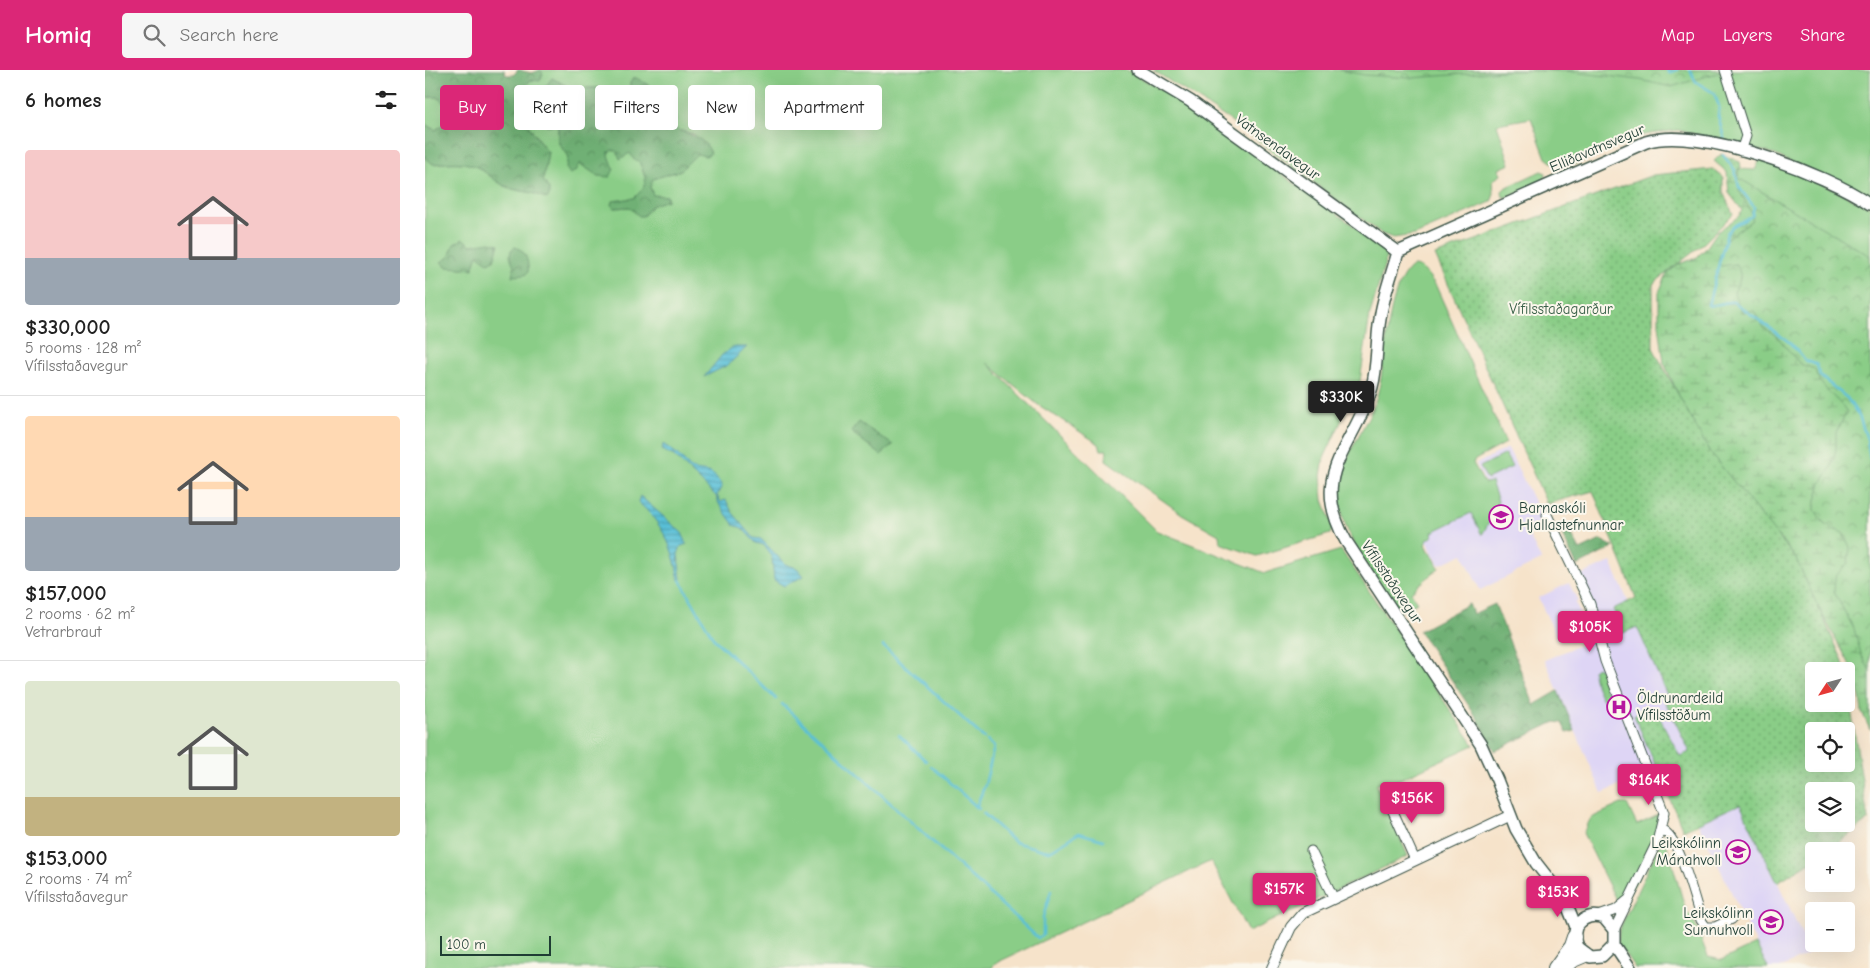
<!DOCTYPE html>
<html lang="en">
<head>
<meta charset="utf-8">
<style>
	:root { --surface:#fff; --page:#f6f6f6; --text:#222; --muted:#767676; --line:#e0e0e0; --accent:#db2777 }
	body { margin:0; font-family:"Comic Neue",sans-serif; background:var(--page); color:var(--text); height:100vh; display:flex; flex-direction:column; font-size:19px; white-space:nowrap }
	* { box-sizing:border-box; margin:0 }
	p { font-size:16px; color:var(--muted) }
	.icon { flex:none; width:28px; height:28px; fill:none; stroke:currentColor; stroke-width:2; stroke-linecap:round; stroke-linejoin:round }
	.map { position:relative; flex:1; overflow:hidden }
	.drawer { display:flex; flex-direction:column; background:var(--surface); width:425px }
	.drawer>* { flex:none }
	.hud { position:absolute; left:15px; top:15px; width:475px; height:45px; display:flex; gap:10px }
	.needle { width:32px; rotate:234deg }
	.fabs { position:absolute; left:1380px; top:592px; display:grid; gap:10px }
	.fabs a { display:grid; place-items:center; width:50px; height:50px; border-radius:5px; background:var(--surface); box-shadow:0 5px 20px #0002; font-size:25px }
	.scale { position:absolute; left:15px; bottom:12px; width:111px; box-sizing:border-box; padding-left:5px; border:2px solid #1f3d34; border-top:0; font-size:14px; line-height:18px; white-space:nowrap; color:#1f3d34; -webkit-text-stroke:4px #fbf7ec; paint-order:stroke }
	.price { position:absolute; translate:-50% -42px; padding:0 11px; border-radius:5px; background:var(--accent); color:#fff; font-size:16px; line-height:32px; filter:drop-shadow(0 1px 2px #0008) }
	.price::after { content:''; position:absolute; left:50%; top:30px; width:15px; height:11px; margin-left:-8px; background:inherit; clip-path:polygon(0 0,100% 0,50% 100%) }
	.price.current { background:#222; color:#fff }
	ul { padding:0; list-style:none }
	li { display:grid; align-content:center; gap:10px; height:265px; padding:0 25px }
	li+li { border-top:1px solid var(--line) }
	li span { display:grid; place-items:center; height:155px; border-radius:5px; color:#555 }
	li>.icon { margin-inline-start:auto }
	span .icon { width:90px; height:90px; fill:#fffc; stroke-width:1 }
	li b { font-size:21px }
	h2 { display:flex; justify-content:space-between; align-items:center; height:60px; padding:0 25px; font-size:21px }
	.chip { padding:0 18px; border-radius:5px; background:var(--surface); box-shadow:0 5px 20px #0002; font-size:18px; line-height:45px }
	.chip.current { background:var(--accent); color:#fff }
	header { display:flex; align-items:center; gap:30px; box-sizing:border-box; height:70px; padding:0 25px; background:var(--accent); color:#fff }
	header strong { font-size:24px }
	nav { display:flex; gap:28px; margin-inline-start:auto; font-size:18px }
	.search { width:350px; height:45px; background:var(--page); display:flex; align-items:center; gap:12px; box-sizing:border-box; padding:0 18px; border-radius:5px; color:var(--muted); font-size:19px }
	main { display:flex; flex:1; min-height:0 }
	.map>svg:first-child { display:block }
	.built { fill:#ded5f5 }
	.grass { fill:#8acd87; stroke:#54855e; fill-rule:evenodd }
	.forest { fill:url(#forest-crowns); stroke:#477654 }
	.wetland { fill:url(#wetland-marsh); stroke:#54855e }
	.park { fill:url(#park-crowns); stroke:#54855e }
	.garden { fill:url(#garden-dots); stroke:#54855e; fill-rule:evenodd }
	.water { fill:url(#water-rules); stroke:#3c7e86 }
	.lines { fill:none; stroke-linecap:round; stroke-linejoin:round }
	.stream { stroke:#59bfd7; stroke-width:2.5 }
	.minor-casing { stroke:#3f564a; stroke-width:11 }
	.tertiary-casing { stroke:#3f564a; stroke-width:12 }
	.secondary-casing { stroke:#3f564a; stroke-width:14 }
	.trunk-casing { stroke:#3f564a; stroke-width:16 }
	.minor { stroke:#fff; stroke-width:9 }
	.tertiary { stroke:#fff; stroke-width:10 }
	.secondary { stroke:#fff; stroke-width:11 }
	.trunk { stroke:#fff; stroke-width:14 }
	.labels { text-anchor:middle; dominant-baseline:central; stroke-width:4; stroke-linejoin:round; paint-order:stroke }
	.street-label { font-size:15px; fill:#1f3d34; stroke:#fbf7ec }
	.park-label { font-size:15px; fill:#3a6149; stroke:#fbf7ec }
	.poi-label { font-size:15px; fill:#1f3d34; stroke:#fbf7ec; text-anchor:start }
</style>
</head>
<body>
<header>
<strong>Homiq</strong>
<div class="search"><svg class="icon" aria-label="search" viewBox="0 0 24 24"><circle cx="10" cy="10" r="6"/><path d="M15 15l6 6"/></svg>Search here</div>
<nav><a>Map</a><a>Layers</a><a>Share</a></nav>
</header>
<main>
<section class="drawer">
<h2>6 homes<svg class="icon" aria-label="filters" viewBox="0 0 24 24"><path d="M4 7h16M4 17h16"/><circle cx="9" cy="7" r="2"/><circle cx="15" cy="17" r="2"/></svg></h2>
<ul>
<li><span style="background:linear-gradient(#f6c9c9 70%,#9aa5b1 0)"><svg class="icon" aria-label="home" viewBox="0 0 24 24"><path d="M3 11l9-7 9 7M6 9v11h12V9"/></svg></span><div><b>$330,000</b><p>5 rooms · 128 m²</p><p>Vífilsstaðavegur</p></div></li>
<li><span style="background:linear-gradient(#ffd9b3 65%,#9aa5b1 0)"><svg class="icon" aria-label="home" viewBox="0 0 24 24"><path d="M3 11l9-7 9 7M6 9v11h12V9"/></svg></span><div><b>$157,000</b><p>2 rooms · 62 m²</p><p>Vetrarbraut</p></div></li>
<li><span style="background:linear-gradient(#dfe7d0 75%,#c2b280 0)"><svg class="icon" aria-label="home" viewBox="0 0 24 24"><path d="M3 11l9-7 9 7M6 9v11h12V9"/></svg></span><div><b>$153,000</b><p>2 rooms · 74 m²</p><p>Vífilsstaðavegur</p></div></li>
</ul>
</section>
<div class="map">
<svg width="1445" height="898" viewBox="0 0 1445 898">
	<defs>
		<pattern id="forest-crowns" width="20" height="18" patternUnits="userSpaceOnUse" patternTransform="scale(1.25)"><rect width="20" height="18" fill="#6fb074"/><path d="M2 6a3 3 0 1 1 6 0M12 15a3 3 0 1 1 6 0" fill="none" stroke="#5b9060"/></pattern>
		<pattern id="wetland-marsh" width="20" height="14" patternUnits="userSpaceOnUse" patternTransform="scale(1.25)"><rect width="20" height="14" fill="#8acd87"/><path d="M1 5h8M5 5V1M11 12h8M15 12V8" fill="none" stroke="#70a86f"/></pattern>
		<pattern id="park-crowns" width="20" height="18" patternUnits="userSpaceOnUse" patternTransform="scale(1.25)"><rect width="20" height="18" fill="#8acd87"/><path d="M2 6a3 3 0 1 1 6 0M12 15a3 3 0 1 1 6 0" fill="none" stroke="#70a86f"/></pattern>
		<pattern id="garden-dots" width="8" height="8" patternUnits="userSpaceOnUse" patternTransform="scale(1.25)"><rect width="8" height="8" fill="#8acd87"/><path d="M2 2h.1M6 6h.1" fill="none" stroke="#70a86f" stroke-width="1.8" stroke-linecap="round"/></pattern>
		<pattern id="water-rules" width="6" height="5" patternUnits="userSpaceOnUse" patternTransform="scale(1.25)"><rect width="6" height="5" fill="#59bfd7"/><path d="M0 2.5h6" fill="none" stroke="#499caf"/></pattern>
	</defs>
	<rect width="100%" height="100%" fill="#fbf7ec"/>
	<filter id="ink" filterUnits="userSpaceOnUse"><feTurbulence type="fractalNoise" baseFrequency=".02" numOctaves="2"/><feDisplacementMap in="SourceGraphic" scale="10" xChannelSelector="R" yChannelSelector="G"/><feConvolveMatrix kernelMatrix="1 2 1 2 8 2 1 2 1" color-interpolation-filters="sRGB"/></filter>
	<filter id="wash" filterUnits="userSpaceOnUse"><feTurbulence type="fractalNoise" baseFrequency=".0096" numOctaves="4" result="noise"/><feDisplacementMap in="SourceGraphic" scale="20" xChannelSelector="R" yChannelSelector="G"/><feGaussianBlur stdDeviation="1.12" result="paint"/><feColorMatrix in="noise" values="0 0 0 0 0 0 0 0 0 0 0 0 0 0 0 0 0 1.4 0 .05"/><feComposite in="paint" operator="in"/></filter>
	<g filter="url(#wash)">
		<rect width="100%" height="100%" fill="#f6e3ca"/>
		<!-- built -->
		<path class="built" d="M1083 378 1119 452 1102 461 1116 490 1055 520 1038 484 1014 495 1001 470 1008 466 1006 462 1069 431 1051 394Z
			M1186 492 1269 684 1177 723 1120 590 1178 565 1153 506Z
			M1144 513 1153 531 1150 533 1155 542 1133 553 1139 567 1133 569 1113 528Z
			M1315 733 1386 883 1355 898H1343L1273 753Z"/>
		<!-- grass -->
		<path class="grass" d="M115 0H702L746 25 957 176 961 184V190L945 244 935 311 899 388 896 406 898 430 908 457 905 464 832 486 795 473 794 465 757 444 681 390 682 380H676L674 374 612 334 562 293 732 461 840 503 916 480 1049 675 962 715 960 711 951 715 983 786 823 862 786 791 569 894 567 898H0V87L8 94C25 93 40 90 54 98 65 105 72 113 84 118 96 122 109 121 121 128L124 120 118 110 123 83 100 51 93 28 105 10 118 3ZM205 13 252 60 269 64 281 86 272 83 256 100 227 109 225 117 228 126H242L227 135 218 146 204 137 190 138 199 130 209 128 218 119 221 110 214 91 205 83 187 80 183 83 189 99 173 106 155 93 141 98 143 87 133 72V54L113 38C132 19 150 18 175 18L191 33 206 23Z
			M728 0H1445V128L1346 83 1253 60 1218 65 1137 100 1121 88 1106 48 1072 54 1085 94 1074 99 1076 105 1068 110 1069 124 1066 132 990 165 968 168 957 164 815 57Z
			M3 26 13 27 26 41 21 54 10 60 0 54V28Z
			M1336 88 1362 97 1445 137V278L1314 113 1313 99 1330 100Z
			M1116 101 1121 103 1120 111 1083 127H1078L1077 121 1080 118Z
			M988 196C999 196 1005 208 1011 216L1081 373 1050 390 1048 393 1059 413 1066 412 1073 431 1070 440 1064 443 1065 450 1057 465 1046 443 1007 462 1008 466 1002 470 1000 475 1003 482H1006L1014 498 986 522 992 533 974 542C952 509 920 473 915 432 909 392 944 359 953 322 962 291 960 216 988 196Z
			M1080 384 1087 397 1062 409 1055 397Z
			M1172 597 1179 601C1179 612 1177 623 1190 627L1192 632 1187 638C1178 636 1167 609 1168 600Z
			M1196 734H1202L1212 755 1236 744C1231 773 1213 814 1194 836L1158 763 1166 748Z
			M1239 765 1261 841 1268 848 1283 887 1297 890 1331 874 1343 898H1210L1193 874 1194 860Z"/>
		<!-- forest -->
		<path class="forest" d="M0 0H79L81 5H88L93 0 107 3 115 0 118 3 115 11 105 10 93 28 100 51 123 83 118 110 124 120V127L121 129C109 121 96 122 84 118 72 113 65 105 54 98 39 90 24 93 8 94L0 87V54L10 60 21 54 26 41 13 27 0 28Z
			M209 7C232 18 239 28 252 49L248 55 252 60C266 64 280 68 286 83L281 86 272 84 256 100 228 109 225 117 228 125 242 126 243 130 227 135 218 146H214L204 137 190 138 186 135 187 131 209 128C225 113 221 109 214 91L209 90 205 83 195 89 192 81 187 80 183 83 189 99 185 107 173 106 155 94 151 101 145 104 141 98 143 87 133 72V55H121L114 48 113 38 120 31 117 21 127 8 146 18H175L191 33 206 23 205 13Z
			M38 169 46 175 65 172 74 174 69 190 64 193 53 185 48 199 21 197 16 192 24 187 29 174Z
			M90 177C101 180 104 192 103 202L100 205 87 206 89 196 85 186 86 180Z
			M434 352 468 375 456 385 426 362Z
			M1143 457 1155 480 1176 470 1189 477 1152 496 1135 460Z
			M1044 534 1048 544 1070 534 1109 635 1133 621 1150 661 1142 663 1137 653 1130 652 1070 681 1052 648 994 561Z"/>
		<!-- wetland -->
		<path class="wetland" d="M1296 84 1315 92 1316 98 1313 99 1314 113 1445 278V660L1437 642 1435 627 1423 591 1383 519 1371 489 1355 468 1328 442 1284 381 1254 326 1239 293 1234 254V222L1242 204 1254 194 1271 188 1282 177 1292 162 1314 146 1317 140 1304 123 1302 102 1289 91Z"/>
		<!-- park -->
		<path class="park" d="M914 0H1302L1246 17 1215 10 1139 1H1079L986 8 940 5Z
			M1312 107 1445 186V601L1436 584 1429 559 1409 522 1410 507 1423 493 1425 477 1418 463 1400 455 1390 440V434L1396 413 1406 398 1411 379V362L1422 342C1412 327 1393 317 1390 299L1377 295 1372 291 1352 266 1339 258 1329 241H1316L1309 223C1314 210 1319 208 1311 194L1296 196 1293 193 1300 170 1326 151 1328 146 1314 120Z"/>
		<!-- garden -->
		<path class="garden" d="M1288 99 1298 107V122L1308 144 1277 175 1228 214V278L1284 381 1371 489 1417 589 1420 601H1389V634H1421V606L1443 750 1403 781H1389V790L1352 812 1315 734 1258 760 1209 645 1221 638 1224 641 1230 639 1255 686 1265 682 1238 627 1242 625 1212 557 1198 563 1188 539 1211 528 1168 421 1122 434 1010 185 1228 105ZM1389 661H1421V694H1389ZM1389 721H1421V754H1389Z"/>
		<!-- water -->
		<path class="water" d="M308 277H322L303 295 279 307 297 285Z
			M238 374 251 383 267 399C284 404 285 397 297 416L292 425 295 432 301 430 307 442 329 468 336 469 360 494 372 498 379 506 359 516 349 510 347 488 339 475 331 473 317 458 309 455 294 434 291 426 249 386 237 380Z
			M215 426 257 463 262 474 256 476 253 484 256 509 254 510C248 477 238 454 213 432Z"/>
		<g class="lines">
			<!-- stream -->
			<path class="stream" d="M1242 0 1244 3 1252 0
				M1265 0 1271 12 1289 23 1294 36 1293 46 1299 68
				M1298 85 1310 100 1314 117 1329 137 1327 146 1308 156 1302 163 1283 235C1290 238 1300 230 1309 232L1364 272 1380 290 1392 295 1395 306 1422 328 1434 346 1442 369 1445 389
				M255 510 289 569 351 629
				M458 576 559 668
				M357 634 613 868 618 865V847L626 821
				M474 665 501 691
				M506 696 554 739
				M551 737 560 715 569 677 562 670
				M558 743 589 772 618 780 625 781 654 763 678 770"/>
		</g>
	</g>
	<g filter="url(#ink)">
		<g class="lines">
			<!-- minor casing -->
			<g class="minor-casing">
				<path id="minor" d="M1300 0 1321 66 1316 81
					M1122 445 1165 534 1180 591 1239 743 1232 772 1189 860
					M962 728 990 790
					M1237 760C1254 765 1270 832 1276 850L1281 857H1290L1307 849
					M886 781 908 827
					M1174 846 1191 840 1203 830"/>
			</g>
			<!-- tertiary casing -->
			<g class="tertiary-casing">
				<path id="tertiary" d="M847 898 866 857 878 843 1084 746"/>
			</g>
			<!-- secondary casing -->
			<g class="secondary-casing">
				<path id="secondary" d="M713 0 765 31 973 182
					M973 182C967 204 958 226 955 249 951 271 953 295 947 317 930 377 882 403 921 471L1056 675 1072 710 1091 759 1111 793 1140 830 1151 857 1149 867 1152 877 1165 887 1177 886 1189 874V860L1179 848C1168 844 1158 847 1151 857
					M973 182 1221 72C1272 55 1402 104 1445 134
					M1189 874 1205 898"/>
			</g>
			<!-- trunk casing -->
			<g class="trunk-casing">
				<path id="trunk" d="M1130 898 1146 876 1149 867
					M1140 898 1146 891 1160 885"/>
			</g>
			<!-- minor -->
			<use href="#minor" class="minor"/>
			<!-- tertiary -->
			<use href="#tertiary" class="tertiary"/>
			<!-- secondary -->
			<use href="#secondary" class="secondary"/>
			<!-- trunk -->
			<use href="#trunk" class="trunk"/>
		</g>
	</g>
	<!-- icons -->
	<defs>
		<g id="school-ring" transform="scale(1.25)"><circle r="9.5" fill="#fbf7ec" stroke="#b5179e" stroke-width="1.5"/><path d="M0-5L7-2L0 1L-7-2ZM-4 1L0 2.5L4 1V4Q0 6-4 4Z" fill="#b5179e"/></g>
		<g id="hospital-ring" transform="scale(1.25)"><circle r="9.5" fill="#fbf7ec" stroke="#b5179e" stroke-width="1.5"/><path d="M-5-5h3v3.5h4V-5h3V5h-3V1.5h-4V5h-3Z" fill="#b5179e"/></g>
	</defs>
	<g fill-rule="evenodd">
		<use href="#school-ring" x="1076" y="447"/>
		<use href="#hospital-ring" x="1194" y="637"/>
		<use href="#school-ring" x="1313" y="782"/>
		<use href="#school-ring" x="1346" y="852"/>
	</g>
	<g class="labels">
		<!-- street labels -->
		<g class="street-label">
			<text transform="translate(853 77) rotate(36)">Vatnsendavegur</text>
			<text transform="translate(1172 78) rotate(-23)">Elliðavatnsvegur</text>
			<text transform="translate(967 512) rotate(56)">Vífilsstaðavegur</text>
		</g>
		<!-- park labels -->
		<g class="park-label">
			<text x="1136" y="239">Vífilsstaðagarður</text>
		</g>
		<!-- poi labels -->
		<g class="poi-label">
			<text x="1094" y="438">Barnaskóli<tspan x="1094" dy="17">Hjallastefnunnar</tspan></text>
			<text x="1212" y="628">Öldrunardeild<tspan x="1212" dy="17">Vífilsstöðum</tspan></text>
			<text x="1296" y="773" text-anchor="end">Leikskólinn<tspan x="1296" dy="17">Mánahvoll</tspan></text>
			<text x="1328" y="843" text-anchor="end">Leikskólinn<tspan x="1328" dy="17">Sunnuhvoll</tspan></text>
		</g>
	</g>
</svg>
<div class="fabs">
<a><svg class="needle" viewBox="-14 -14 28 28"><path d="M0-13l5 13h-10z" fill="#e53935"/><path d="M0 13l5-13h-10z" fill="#767676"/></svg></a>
<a><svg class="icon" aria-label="locate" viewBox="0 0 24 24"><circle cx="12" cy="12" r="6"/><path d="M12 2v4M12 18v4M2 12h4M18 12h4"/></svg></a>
<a><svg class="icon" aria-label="layers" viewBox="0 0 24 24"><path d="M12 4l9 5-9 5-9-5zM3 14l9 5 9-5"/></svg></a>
<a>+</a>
<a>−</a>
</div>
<div class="scale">100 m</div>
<b class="price current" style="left:916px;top:353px">$330K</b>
<b class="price" style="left:1165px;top:583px">$105K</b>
<b class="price" style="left:1224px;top:736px">$164K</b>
<b class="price" style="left:987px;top:754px">$156K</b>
<b class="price" style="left:859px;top:845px">$157K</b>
<b class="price" style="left:1133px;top:848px">$153K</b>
<div class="hud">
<a class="chip current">Buy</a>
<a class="chip">Rent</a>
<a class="chip">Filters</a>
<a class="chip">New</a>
<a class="chip">Apartment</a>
</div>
</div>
</main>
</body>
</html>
